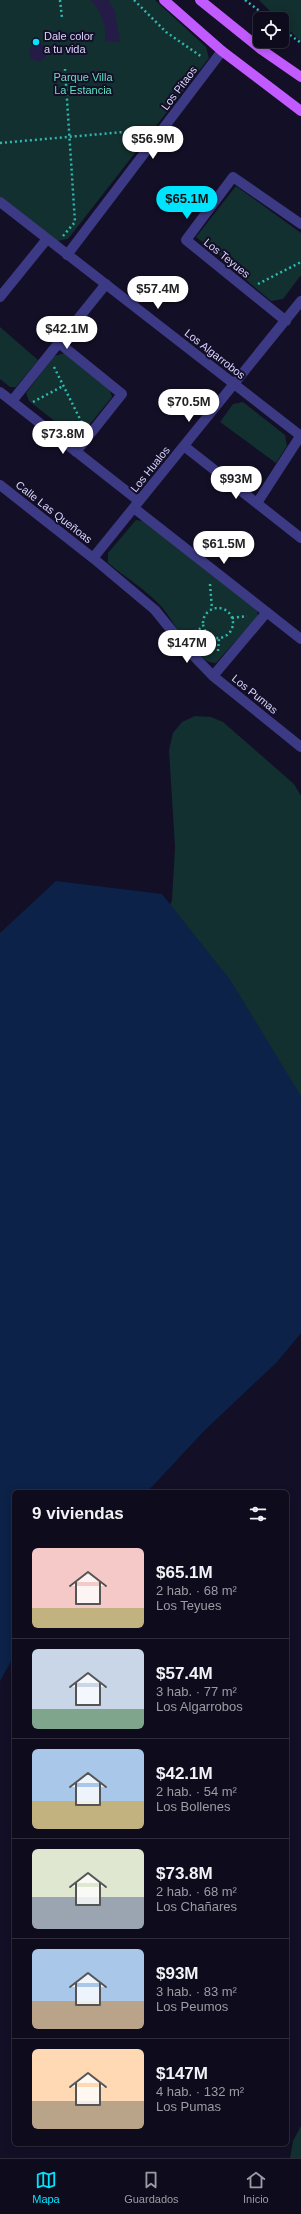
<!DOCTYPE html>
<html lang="es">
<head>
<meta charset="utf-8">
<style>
	:root { --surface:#0e0b1c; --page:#171425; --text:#f1f3f6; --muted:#9b9ba3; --line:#2e2b3b; --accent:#00e5ff }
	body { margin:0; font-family:Helvetica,sans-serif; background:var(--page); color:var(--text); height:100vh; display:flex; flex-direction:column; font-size:15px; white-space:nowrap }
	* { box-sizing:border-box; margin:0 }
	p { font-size:13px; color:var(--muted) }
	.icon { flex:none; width:22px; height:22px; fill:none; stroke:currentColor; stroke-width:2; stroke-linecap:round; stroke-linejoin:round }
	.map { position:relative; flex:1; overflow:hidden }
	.sheet { position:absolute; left:12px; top:1490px; width:277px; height:656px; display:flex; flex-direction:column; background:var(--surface); border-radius:6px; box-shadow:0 2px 10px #0003,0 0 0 1px var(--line) }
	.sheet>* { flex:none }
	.controls { position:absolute; left:253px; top:12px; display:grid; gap:8px }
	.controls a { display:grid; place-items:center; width:36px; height:36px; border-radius:6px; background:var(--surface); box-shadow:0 2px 10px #0003,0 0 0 1px var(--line); font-size:20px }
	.price { position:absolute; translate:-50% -34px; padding:0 9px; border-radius:14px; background:#fff; color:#222; font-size:13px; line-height:26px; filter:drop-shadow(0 1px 2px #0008) }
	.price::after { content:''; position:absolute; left:50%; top:24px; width:12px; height:9px; margin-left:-6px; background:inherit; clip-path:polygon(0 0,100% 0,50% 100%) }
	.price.on { background:var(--accent); color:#111 }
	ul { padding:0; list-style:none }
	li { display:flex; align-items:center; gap:12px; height:100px; padding:0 20px }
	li+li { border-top:1px solid var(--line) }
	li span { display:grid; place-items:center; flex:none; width:112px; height:80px; border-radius:6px; color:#555 }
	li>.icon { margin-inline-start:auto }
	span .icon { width:48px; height:48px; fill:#fffc; stroke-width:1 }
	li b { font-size:17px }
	h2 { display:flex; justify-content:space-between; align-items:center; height:48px; padding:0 20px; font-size:17px }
	.dock { display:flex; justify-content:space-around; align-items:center; height:56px; border-top:1px solid var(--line); background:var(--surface); font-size:11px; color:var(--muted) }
	.dock a { display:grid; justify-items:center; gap:2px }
	.dock .on { color:var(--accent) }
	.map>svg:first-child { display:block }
	.green { fill:#12302f }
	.water { fill:#0c2248 }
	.building { fill:#241b47 }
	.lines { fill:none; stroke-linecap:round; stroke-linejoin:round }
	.path { stroke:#2fb8b0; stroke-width:2.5; stroke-dasharray:2 3; stroke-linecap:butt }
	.minor { stroke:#3d3a85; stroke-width:10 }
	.major { stroke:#c25bff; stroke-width:10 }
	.poi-dot { fill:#00e5ff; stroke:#130f26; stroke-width:1.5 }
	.labels { text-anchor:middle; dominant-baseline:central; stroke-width:4; stroke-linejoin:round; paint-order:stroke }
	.poi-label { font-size:11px; fill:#d9d4ff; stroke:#130f26; text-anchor:start }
	.park-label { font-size:11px; fill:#5fe0c0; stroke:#130f26 }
	.street-label { font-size:11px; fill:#d9d4ff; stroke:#130f26 }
</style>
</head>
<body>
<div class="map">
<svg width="301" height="2158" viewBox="0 0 301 2158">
	<rect width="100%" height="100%" fill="#130f26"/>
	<!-- green -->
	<path class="green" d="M0 0H155L206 47 209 58 68 239 57 241 0 197Z
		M259 0H301V42L282 23V19H278Z
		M236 186 301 233V275L283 299 271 301 226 263 227 261 196 237Z
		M0 327 38 360 16 387H10L0 379Z
		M65 353 110 390 112 397 81 435 75 437 29 401 26 393 54 356Z
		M243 402 285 435 287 446 276 463 220 422 233 404Z
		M136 520 143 521 155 530 257 610 258 616 216 663C193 663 175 622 161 606 146 590 125 577 108 563V553Z
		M195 716 211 717 223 722 294 784 301 796V1324L14 1492 0 1193 160 935 172 900 175 847 169 750 173 733 182 722Z
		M301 2126V2158H290L293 2141Z"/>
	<!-- water -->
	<path class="water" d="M56 881 162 894 231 981 301 1096V1333L277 1362 205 1430 147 1492H14V1656L0 1681V933Z"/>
	<!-- building -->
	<path class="building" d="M91 0H108L115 11 120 42 105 41V27L99 11Z
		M29 52a9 9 0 1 1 18 0a9 9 0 1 1-18 0Z"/>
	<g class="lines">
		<!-- path -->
		<path class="path" d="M60 0 62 18
			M134 0 166 32 202 57
			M245 0 270 19
			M282 29 301 43
			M0 143 146 130
			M63 236 75 222 65 69
			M258 284 301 262
			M54 367 83 425
			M33 402 63 386
			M210 584 212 609
			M203 623a15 15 0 1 1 30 0a15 15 0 1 1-30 0Z
			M232 618 247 616
			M190 634 203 627
			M218 651 219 638"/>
		<!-- minor -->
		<path class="minor" d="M0 202 301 436
			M67 255 222 51
			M0 297 47 239
			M286 321 186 240 233 177 301 224
			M59 343 122 394 76 452
			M0 392 139 501
			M12 401 106 284
			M184 446 301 538
			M0 485 93 558 155 610 185 647 213 676 301 747
			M257 503 301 435
			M134 508 301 639
			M93 558 301 301
			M213 676 267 612"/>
		<!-- major -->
		<path class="major" d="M164 0 222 51 301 111
			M200 0 262 50 301 77"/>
	</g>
	<!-- markers -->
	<circle class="poi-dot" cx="36" cy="42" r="4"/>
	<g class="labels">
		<!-- poi labels -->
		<g class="poi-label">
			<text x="44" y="36">Dale color<tspan x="44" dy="13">a tu vida</tspan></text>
		</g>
		<!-- park labels -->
		<g class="park-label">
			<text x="83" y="77">Parque Villa<tspan x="83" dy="13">La Estancia</tspan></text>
		</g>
		<!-- street labels -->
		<g class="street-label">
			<text transform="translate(179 88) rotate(-53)">Los Pitaos</text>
			<text transform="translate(227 258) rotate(39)">Los Teyues</text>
			<text transform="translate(215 354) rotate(38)">Los Algarrobos</text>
			<text transform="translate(150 469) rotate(-51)">Los Hualos</text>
			<text transform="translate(54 512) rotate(38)">Calle Las Queñoas</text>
			<text transform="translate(255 694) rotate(39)">Los Pumas</text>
		</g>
	</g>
</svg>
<div class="controls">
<a><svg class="icon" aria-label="locate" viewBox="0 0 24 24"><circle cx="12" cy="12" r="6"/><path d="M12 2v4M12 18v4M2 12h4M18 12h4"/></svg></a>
</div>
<b class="price" style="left:153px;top:160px">$56.9M</b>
<b class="price on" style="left:187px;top:220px">$65.1M</b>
<b class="price" style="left:158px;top:310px">$57.4M</b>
<b class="price" style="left:67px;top:350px">$42.1M</b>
<b class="price" style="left:189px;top:423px">$70.5M</b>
<b class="price" style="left:63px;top:455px">$73.8M</b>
<b class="price" style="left:236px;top:500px">$93M</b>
<b class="price" style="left:224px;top:565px">$61.5M</b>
<b class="price" style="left:187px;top:664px">$147M</b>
<section class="sheet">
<h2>9 viviendas<svg class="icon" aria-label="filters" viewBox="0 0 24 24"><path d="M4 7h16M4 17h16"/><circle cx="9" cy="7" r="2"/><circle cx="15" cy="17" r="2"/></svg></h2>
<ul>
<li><span style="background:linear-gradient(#f6c9c9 75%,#c2b280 0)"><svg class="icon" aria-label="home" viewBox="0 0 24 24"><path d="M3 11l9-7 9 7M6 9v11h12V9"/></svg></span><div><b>$65.1M</b><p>2 hab. · 68 m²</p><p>Los Teyues</p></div></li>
<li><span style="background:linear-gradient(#c9d6e8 75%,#7fa58c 0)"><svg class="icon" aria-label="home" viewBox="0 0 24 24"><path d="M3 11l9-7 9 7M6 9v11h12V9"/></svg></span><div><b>$57.4M</b><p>3 hab. · 77 m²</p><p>Los Algarrobos</p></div></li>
<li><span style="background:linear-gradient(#a9c7e8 65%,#c2b280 0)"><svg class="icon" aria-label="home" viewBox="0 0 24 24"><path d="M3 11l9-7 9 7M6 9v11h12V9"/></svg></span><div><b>$42.1M</b><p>2 hab. · 54 m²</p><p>Los Bollenes</p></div></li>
<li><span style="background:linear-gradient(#dfe7d0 60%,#9aa5b1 0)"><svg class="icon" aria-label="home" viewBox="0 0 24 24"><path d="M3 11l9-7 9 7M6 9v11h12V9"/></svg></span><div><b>$73.8M</b><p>2 hab. · 68 m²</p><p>Los Chañares</p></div></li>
<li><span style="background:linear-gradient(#a9c7e8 65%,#b9a48a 0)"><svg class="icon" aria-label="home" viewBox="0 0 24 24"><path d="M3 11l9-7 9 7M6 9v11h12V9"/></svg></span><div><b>$93M</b><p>3 hab. · 83 m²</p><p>Los Peumos</p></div></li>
<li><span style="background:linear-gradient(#ffd9b3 65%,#b9a48a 0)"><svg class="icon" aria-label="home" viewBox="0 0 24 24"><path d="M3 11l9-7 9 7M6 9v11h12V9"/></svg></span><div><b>$147M</b><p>4 hab. · 132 m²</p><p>Los Pumas</p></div></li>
</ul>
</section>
</div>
<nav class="dock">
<a class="on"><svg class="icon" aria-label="map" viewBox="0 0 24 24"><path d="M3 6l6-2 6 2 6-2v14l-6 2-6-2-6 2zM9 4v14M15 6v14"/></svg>Mapa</a>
<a><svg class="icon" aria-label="saved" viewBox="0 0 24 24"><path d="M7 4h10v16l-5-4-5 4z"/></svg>Guardados</a>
<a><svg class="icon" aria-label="home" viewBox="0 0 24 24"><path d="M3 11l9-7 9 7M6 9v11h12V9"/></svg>Inicio</a>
</nav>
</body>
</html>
